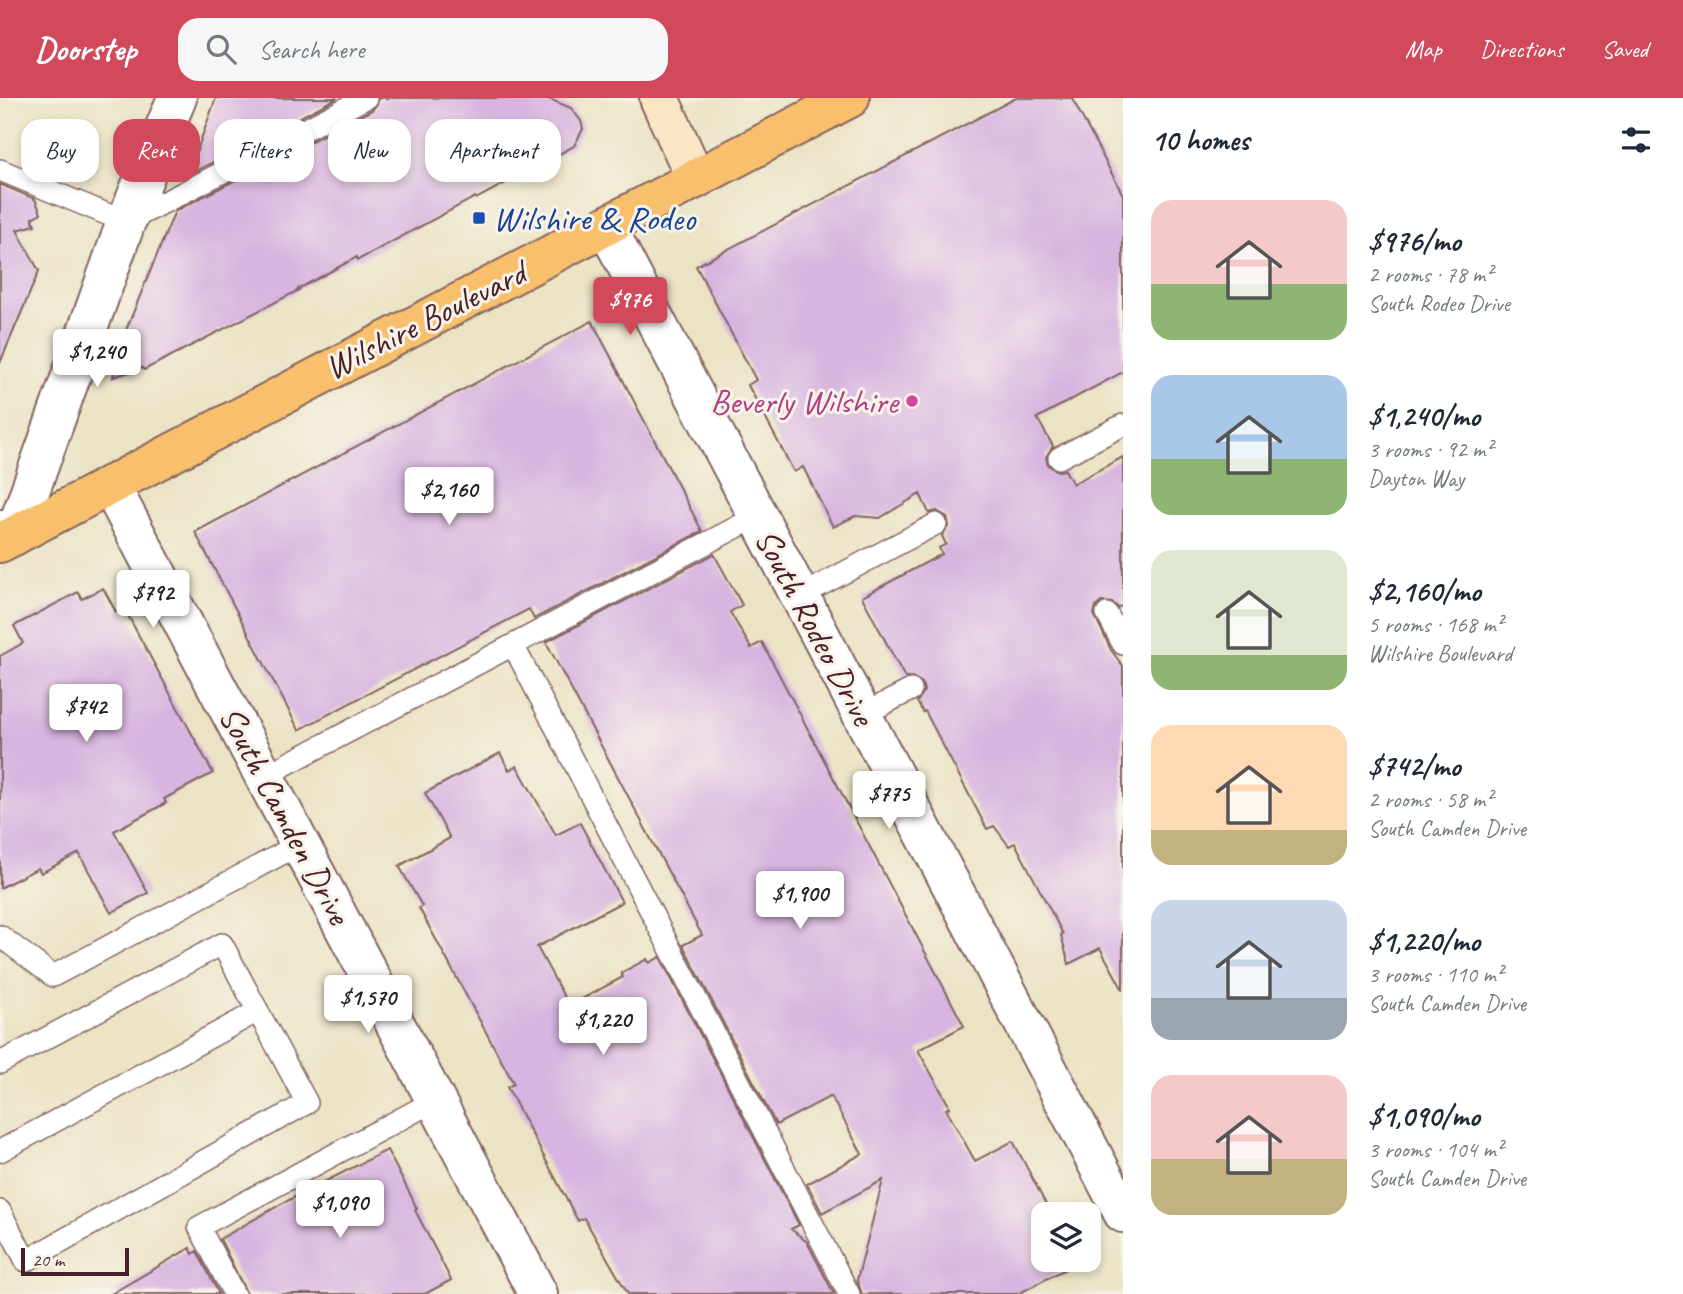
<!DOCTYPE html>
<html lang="en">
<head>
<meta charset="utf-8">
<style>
	:root { --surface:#fff; --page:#f6f6f7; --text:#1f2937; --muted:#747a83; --accent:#d1495b }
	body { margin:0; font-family:Caveat,sans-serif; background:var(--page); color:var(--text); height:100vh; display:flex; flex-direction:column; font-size:26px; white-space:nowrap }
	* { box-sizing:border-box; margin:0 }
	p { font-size:23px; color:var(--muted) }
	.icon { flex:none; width:38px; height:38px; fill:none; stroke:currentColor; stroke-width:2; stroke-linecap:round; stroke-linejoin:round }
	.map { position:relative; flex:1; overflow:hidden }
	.details { display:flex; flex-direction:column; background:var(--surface); width:560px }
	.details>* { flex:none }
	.top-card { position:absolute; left:21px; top:21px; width:665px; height:63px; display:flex; gap:14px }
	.tools { position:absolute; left:1031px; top:1104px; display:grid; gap:14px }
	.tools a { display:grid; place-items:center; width:70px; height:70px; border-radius:14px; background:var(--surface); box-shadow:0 4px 10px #0003; font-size:35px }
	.scale { position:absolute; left:21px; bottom:18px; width:108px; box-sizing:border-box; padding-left:7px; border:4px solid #4a1f2b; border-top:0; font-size:19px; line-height:24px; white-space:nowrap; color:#4a1f2b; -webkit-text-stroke:5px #f7f3e8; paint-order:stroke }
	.price { position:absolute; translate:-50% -60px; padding:0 16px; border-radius:7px; background:#fff; color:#222; font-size:23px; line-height:46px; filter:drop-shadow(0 2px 4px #0008) }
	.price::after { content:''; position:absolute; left:50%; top:42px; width:21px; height:16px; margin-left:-10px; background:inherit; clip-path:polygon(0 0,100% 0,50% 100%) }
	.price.current { background:var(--accent); color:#fff }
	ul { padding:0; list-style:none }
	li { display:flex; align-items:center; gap:21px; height:175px; padding:0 28px }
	li span { display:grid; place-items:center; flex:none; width:196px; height:140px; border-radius:21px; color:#555 }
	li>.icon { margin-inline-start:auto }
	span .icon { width:84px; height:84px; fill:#fffc; stroke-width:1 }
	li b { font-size:30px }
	h2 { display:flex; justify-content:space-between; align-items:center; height:84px; padding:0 28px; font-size:30px }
	.pill { padding:0 24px; border-radius:21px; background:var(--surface); box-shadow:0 4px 10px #0003; font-size:24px; line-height:63px }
	.pill.current { background:var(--accent); color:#fff }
	header { display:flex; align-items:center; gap:42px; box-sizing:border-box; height:98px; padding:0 35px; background:var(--accent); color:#fff }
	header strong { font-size:33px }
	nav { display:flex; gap:38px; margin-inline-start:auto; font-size:24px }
	.search { width:490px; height:63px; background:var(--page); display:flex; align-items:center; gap:18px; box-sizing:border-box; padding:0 24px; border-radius:21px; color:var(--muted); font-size:26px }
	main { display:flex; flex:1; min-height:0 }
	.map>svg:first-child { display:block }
	.building { fill:#d8b4e0 }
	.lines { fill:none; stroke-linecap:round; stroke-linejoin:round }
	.service-casing { stroke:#826461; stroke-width:24 }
	.minor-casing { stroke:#826461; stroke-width:42 }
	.tertiary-casing { stroke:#826461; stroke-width:42 }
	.secondary-casing { stroke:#826461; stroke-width:42 }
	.primary-casing { stroke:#826461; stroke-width:42 }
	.service { stroke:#fff; stroke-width:21 }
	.minor { stroke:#fff; stroke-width:38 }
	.tertiary { stroke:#fff; stroke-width:38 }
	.secondary { stroke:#fce5c4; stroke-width:38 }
	.primary { stroke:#f8bf6c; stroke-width:38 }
	.transit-dot { fill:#1a4fb4; stroke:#f7f3e8; stroke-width:2.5 }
	.hotel-dot { fill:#d1479c; stroke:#f7f3e8; stroke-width:2.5 }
	.labels { text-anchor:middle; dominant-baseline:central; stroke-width:6; stroke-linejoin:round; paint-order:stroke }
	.transit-label { font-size:35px; fill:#164399; stroke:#f7f3e8; text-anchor:start }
	.street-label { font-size:35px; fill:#4a1f2b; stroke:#f7f3e8 }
	.hotel-label { font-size:35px; fill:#b23c85; stroke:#f7f3e8; text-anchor:end }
</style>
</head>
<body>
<header>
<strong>Doorstep</strong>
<div class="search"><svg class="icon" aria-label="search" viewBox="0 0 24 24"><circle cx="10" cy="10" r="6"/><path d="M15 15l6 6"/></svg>Search here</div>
<nav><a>Map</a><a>Directions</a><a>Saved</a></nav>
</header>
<main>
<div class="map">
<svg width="1123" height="1196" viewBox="0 0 1123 1196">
	<rect width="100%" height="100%" fill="#f7f3e8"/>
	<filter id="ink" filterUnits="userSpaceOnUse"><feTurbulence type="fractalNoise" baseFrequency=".0143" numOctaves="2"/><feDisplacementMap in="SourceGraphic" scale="14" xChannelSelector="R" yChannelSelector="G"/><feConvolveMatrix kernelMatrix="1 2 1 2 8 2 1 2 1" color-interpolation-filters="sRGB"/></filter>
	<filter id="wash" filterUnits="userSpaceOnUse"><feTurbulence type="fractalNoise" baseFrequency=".00686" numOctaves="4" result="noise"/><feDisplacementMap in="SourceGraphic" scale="28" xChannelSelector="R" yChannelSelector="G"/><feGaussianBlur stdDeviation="1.57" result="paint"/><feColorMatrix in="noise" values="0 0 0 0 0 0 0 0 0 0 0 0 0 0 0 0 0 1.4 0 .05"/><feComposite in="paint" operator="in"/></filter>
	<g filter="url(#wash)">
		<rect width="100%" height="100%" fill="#ebe3c4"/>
		<g id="blocks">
			<!-- building -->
			<path class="building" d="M216 0H337L188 77Z
				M379 0H547L571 10 581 23 583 31 574 48 476 101 475 99 358 162 357 159 298 191 299 192 144 272 142 270 113 279 119 249 175 113 372 12 377 6Z
				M1016 0H1072L1123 97V274L1037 320 1053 348 1046 359 1048 367 1058 373 1065 372 1073 386 1123 359V507L1118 510 1113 505 1101 504 1096 509 1094 516 1111 552 1123 568V892L1100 850 1069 866 1061 837 1063 836 1015 745 1009 748 994 728 987 731 925 613 923 614 917 604 924 593 922 585 912 579 905 580 862 499 942 456 939 450 946 446 942 438 949 427 947 419 937 413 929 415 920 396 880 420 855 418 833 429 803 369 794 374 748 287 756 282 696 168Z
				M0 86 35 101 41 115 32 120 35 127 17 132 39 173 0 265Z
				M592 223 702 433 534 521 529 511 299 632 195 434Z
				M714 456 742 507 730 514 751 550 762 544 964 928 918 952 950 1009 946 1011 975 1063 1013 1043 1051 1116H1043V1162H1075L1068 1166 1069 1169 1018 1196H862L857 1182 883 1082 822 1115 807 1086 862 1056 831 998 776 1027 683 847 702 837 546 544Z
				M103 490 116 514 124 510 213 675 164 701 166 705 114 733 148 795 111 815 79 755 41 775 38 770 0 790V558L23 545 14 528 78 494 82 501Z
				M500 655 509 672 517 668 556 737 580 725 622 804 537 849 569 908 623 879 621 875 647 861 649 865 660 859 799 1127 791 1131 807 1144 834 1196H628L584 1120 578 1123 507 989 514 986 419 810 422 808 399 768 450 740 425 695Z
				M387 1052 411 1098 417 1111 415 1112 451 1182 425 1196H247L220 1141 285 1104Z
				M190 1150 193 1156 197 1153 219 1196H111Z"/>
		</g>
	</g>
	<g filter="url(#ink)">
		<use href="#blocks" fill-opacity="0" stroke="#826461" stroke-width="2"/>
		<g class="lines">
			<!-- service casing -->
			<g class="service-casing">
				<path id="service" d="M0 72 126 124 366 0
					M1059 360 1123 327
					M800 498 936 426
					M1107 516 1123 546
					M513 547 849 1196
					M862 617 911 592
					M264 678 758 418
					M0 838 53 878 300 746
					M0 965 222 846 307 1005 26 1163 0 1113
					M0 1053 258 913
					M234 1196 199 1129 436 1002"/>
			</g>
			<!-- minor casing -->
			<g class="minor-casing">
				<path id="minor" d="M606 128 1123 1115
					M110 387 538 1196"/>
			</g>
			<!-- tertiary casing -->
			<g class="tertiary-casing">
				<path id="tertiary" d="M0 431 14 438 126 124 177 0"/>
			</g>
			<!-- secondary casing -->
			<g class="secondary-casing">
				<path id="secondary" d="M659 0 696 81"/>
			</g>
			<!-- primary casing -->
			<g class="primary-casing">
				<path id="primary" d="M0 445 850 0"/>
			</g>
			<!-- service -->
			<use href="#service" class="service"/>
			<!-- minor -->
			<use href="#minor" class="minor"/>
			<!-- tertiary -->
			<use href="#tertiary" class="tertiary"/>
			<!-- secondary -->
			<use href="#secondary" class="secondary"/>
			<!-- primary -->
			<use href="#primary" class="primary"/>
		</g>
	</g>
	<!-- markers -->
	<rect class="transit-dot" x="472" y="113" width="14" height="14" rx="3.5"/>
	<circle class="hotel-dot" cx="912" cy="303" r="7"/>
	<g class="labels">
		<!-- transit labels -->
		<g class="transit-label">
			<text x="493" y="120">Wilshire &amp; Rodeo</text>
		</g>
		<!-- street labels -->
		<g class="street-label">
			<text transform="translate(425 222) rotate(-27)">Wilshire Boulevard</text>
			<text transform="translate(815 529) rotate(62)">South Rodeo Drive</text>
			<text transform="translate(285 717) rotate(62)">South Camden Drive</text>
		</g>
		<!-- hotel labels -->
		<g class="hotel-label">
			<text x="898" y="303">Beverly Wilshire</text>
		</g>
	</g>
</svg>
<div class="tools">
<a><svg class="icon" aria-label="layers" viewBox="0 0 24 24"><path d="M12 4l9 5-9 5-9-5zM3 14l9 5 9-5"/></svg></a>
</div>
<div class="scale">20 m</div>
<b class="price current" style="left:630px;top:239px">$976</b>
<b class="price" style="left:97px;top:291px">$1,240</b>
<b class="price" style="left:449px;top:429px">$2,160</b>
<b class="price" style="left:153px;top:532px">$792</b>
<b class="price" style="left:86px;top:646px">$742</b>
<b class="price" style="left:889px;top:733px">$775</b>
<b class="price" style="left:800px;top:833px">$1,900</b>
<b class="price" style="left:368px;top:937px">$1,570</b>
<b class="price" style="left:603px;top:959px">$1,220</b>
<b class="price" style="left:340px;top:1142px">$1,090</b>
<div class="top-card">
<a class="pill">Buy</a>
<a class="pill current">Rent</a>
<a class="pill">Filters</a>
<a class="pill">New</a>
<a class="pill">Apartment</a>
</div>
</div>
<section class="details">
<h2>10 homes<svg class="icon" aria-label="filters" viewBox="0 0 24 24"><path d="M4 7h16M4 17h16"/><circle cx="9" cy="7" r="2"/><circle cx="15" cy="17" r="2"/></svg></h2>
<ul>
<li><span style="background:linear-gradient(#f6c9c9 60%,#8fb573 0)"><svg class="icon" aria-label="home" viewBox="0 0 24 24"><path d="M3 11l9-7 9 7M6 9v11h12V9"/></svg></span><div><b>$976/mo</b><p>2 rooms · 78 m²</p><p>South Rodeo Drive</p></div></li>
<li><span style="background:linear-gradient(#a9c7e8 60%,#8fb573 0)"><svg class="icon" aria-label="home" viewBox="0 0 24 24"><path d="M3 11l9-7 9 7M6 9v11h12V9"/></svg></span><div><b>$1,240/mo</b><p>3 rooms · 92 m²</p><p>Dayton Way</p></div></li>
<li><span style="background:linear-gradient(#dfe7d0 75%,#8fb573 0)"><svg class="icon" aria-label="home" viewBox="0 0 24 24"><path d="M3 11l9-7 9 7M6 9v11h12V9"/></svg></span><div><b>$2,160/mo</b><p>5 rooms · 168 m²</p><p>Wilshire Boulevard</p></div></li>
<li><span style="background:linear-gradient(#ffd9b3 75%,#c2b280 0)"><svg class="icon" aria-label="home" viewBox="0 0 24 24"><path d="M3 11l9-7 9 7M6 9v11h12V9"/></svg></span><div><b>$742/mo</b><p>2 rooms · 58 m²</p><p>South Camden Drive</p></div></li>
<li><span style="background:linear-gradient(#c9d6e8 70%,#9aa5b1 0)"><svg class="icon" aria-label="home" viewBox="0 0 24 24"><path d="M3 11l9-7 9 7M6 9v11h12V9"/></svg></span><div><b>$1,220/mo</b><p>3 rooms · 110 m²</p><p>South Camden Drive</p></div></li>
<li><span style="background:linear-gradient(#f6c9c9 60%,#c2b280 0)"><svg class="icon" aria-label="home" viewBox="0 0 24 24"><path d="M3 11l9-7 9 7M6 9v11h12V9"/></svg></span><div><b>$1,090/mo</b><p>3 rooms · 104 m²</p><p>South Camden Drive</p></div></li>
</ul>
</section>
</main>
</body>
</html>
